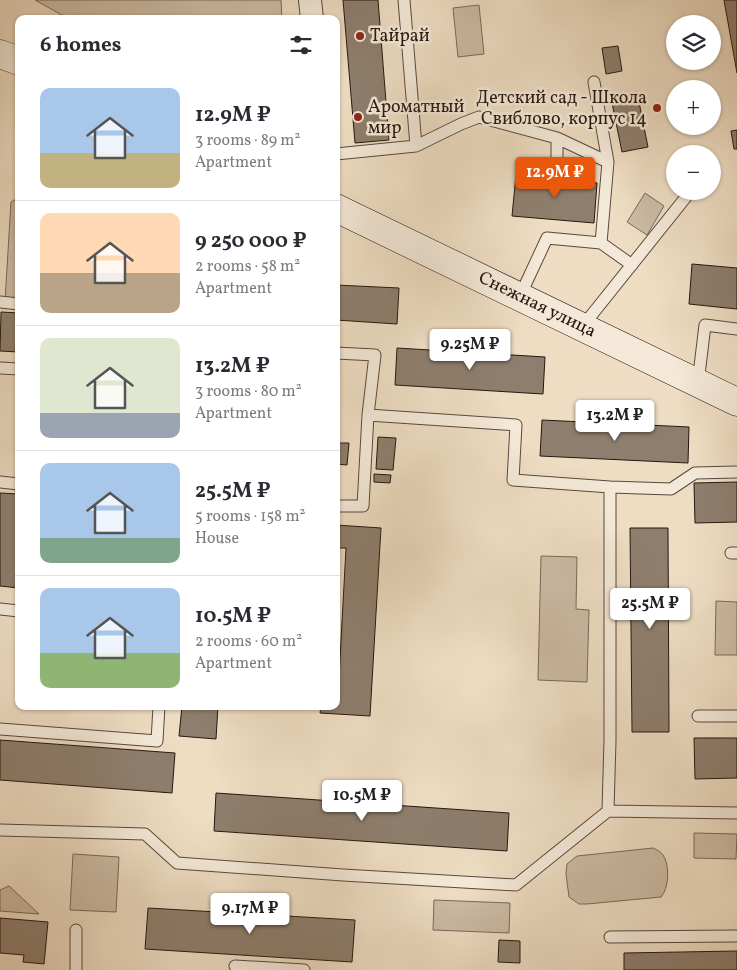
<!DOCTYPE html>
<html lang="en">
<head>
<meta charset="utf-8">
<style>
	:root { --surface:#fff; --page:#f7f7f7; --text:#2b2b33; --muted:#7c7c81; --line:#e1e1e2; --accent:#ea580c }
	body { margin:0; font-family:Vollkorn,serif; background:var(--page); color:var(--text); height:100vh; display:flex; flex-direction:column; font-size:19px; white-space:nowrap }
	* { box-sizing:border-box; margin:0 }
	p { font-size:16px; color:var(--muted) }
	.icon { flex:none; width:28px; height:28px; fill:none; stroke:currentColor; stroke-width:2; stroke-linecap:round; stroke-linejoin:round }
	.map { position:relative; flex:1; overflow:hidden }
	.sheet { position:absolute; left:15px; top:15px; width:325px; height:695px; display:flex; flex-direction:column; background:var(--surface); border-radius:10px; box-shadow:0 1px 4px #0004 }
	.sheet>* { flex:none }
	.tools { position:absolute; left:666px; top:15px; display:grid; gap:10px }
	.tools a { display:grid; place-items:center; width:55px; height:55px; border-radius:50%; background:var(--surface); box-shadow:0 1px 4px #0004; font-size:25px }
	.price { position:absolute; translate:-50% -42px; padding:0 11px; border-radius:5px; background:#fff; color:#222; font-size:16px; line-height:32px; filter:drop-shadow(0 1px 2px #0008) }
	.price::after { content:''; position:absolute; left:50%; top:30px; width:15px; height:11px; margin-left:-8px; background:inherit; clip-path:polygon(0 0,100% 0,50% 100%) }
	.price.on { background:var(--accent); color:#fff }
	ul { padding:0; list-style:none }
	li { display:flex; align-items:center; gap:15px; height:125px; padding:0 25px }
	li+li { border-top:1px solid var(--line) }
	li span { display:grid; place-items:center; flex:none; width:140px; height:100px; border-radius:10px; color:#555 }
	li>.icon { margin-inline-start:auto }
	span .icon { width:60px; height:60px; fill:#fffc; stroke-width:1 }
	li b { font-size:21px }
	h2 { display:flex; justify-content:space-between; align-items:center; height:60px; padding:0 25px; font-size:21px }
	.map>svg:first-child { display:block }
	.green { fill:#ccbba5; stroke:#7a695a }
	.building { fill:#8e7e6d; stroke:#271710 }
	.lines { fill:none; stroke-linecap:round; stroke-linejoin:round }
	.service-casing { stroke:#59483d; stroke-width:13 }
	.minor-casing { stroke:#59483d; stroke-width:24 }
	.secondary-casing { stroke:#271710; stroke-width:29 }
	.service { stroke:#f4e9d8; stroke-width:11 }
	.minor { stroke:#f4e9d8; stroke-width:22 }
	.secondary { stroke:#f4e9d8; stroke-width:28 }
	.poi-dot { fill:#8f2418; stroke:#f4e9d8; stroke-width:2 }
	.labels { text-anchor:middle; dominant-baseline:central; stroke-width:5; stroke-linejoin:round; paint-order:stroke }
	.poi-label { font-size:18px; fill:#271710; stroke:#f4e9d8; text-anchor:start }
	.street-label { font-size:18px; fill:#271710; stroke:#f4e9d8 }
</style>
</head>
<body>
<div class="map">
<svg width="737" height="970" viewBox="0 0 737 970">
	<rect width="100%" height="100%" fill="#eeddc3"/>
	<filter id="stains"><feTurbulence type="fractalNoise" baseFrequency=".004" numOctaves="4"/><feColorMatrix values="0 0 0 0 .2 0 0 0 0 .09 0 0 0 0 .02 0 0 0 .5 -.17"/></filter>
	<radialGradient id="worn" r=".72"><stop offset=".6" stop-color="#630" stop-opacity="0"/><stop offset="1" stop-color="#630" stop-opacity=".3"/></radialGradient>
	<!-- green -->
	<path class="green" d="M35 0H281L282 19H69Z
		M479 5 484 54 458 57 453 8Z
		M645 193 664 206 647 235 627 222Z
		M19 197V302L5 301 11 202Z
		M541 556 577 557 576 609 589 610 587 682 538 680Z
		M716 601 737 602V655H715Z
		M694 833 737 834 736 859 694 858Z
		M653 848C657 850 660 851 663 855 670 864 669 889 661 897L587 904H579L569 897 566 874 567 864 577 856Z
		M73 854 119 857 116 912 70 910Z
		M9 886 39 914 0 911V890Z
		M434 900 510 903 509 933 433 930Z"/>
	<!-- building -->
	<path class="building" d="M343 0H378L389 140 355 143Z
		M724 0H737V73Z
		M618 46 622 71 606 74 602 48Z
		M637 92 648 147 622 152 611 98Z
		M737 130V149H734L731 131Z
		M516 175 597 183 594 223 512 216Z
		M692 264 737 268V309L689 304Z
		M336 285 399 288 397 324 336 320Z
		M1 312 19 313V352L0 351Z
		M397 348 545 357 543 394 395 385Z
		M542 420 689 427 688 463 540 456Z
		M378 437 396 438 393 470 376 469Z
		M336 443H349L347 465 336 464Z
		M374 474 391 475 390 483 374 482Z
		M737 482V522L695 523 694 483Z
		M0 493 19 494V588L0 586Z
		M336 525 381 528 370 716 320 713 321 706H336V696H338L346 548H336Z
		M630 528H668L669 732H632Z
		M182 706H218L216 739 179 736Z
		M694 738H737V778L695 779Z
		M0 740 175 753 172 793 0 780Z
		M216 793 509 813 507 851 214 831Z
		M148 908 355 920 352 962 145 949Z
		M0 918 48 922 44 964 23 962 24 955 0 953Z
		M499 940 520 941V963L498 962Z
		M737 951V970H624V953Z"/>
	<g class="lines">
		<!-- service casing -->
		<g class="service-casing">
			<path id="service" d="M594 82 608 162
				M557 138V167
				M416 146 461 124 479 117 557 138 608 162 601 243 632 265
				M336 154 416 146 404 0
				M520 296 547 238 601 243
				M0 302 19 304
				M582 327 686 197
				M336 353 375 355 368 415 516 425 513 480 610 487V740L608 811
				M0 368 19 369
				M698 383 705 325 737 329
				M0 482 19 484
				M610 487 671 489 695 473 737 472
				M336 506H363L368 415
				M731 553H737
				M0 609 19 611
				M698 716H737
				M0 729 157 741 159 706
				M0 830 145 834 177 863 343 875 516 885 608 811 737 813
				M610 937 737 936
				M235 966 304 970
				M76 970V930"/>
		</g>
		<!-- minor casing -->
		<g class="minor-casing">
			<path id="minor" d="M310 0 312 19"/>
		</g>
		<!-- secondary casing -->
		<g class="secondary-casing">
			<path id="secondary" d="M0 54 19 61
				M336 208 737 402"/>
		</g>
		<!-- service -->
		<use href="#service" class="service"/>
		<!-- minor -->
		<use href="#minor" class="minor"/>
		<!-- secondary -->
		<use href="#secondary" class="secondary"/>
	</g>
	<!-- markers -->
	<g class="poi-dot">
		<circle cx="360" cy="36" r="5"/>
		<circle cx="657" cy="108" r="5"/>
		<circle cx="358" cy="117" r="5"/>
	</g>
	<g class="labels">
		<!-- poi labels -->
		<g class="poi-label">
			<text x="370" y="36">Тайрай</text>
			<text x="647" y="98" text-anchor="end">Детский сад - Школа<tspan x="647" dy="21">Свиблово, корпус 14</tspan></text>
			<text x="368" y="107">Ароматный<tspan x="368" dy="21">мир</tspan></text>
		</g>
		<!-- street labels -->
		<g class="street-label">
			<text transform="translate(537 305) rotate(26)">Снежная улица</text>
		</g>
	</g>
	<rect width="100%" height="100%" filter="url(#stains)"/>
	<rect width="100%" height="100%" fill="url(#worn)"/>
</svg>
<div class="tools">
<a><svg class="icon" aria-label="layers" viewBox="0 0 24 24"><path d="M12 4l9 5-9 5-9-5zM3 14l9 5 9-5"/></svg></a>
<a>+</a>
<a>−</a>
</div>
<b class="price on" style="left:555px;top:199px">12.9M ₽</b>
<b class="price" style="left:470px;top:371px">9.25M ₽</b>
<b class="price" style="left:615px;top:442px">13.2M ₽</b>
<b class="price" style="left:650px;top:630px">25.5M ₽</b>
<b class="price" style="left:362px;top:822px">10.5M ₽</b>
<b class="price" style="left:250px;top:935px">9.17M ₽</b>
<section class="sheet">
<h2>6 homes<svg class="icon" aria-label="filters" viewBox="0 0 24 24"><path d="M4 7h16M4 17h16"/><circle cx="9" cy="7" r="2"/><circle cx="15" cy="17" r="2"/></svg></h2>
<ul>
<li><span style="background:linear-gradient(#a9c7e8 65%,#c2b280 0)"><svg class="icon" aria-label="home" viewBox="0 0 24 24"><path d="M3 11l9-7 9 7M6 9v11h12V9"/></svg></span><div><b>12.9M ₽</b><p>3 rooms · 89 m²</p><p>Apartment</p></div></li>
<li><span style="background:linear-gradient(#ffd9b3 60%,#b9a48a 0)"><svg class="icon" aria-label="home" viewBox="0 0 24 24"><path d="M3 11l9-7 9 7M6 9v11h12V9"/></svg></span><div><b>9 250 000 ₽</b><p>2 rooms · 58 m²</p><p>Apartment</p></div></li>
<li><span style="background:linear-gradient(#dfe7d0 75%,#9aa5b1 0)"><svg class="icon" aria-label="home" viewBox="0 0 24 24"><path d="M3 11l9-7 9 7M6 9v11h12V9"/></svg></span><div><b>13.2M ₽</b><p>3 rooms · 80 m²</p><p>Apartment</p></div></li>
<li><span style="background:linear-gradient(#a9c7e8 75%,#7fa58c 0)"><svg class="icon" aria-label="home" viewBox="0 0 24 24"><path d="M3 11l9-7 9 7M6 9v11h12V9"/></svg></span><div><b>25.5M ₽</b><p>5 rooms · 158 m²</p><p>House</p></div></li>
<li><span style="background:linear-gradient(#a9c7e8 65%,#8fb573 0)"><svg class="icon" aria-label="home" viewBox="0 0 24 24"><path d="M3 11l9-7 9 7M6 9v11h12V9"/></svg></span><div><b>10.5M ₽</b><p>2 rooms · 60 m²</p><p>Apartment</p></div></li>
</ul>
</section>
</div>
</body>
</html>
